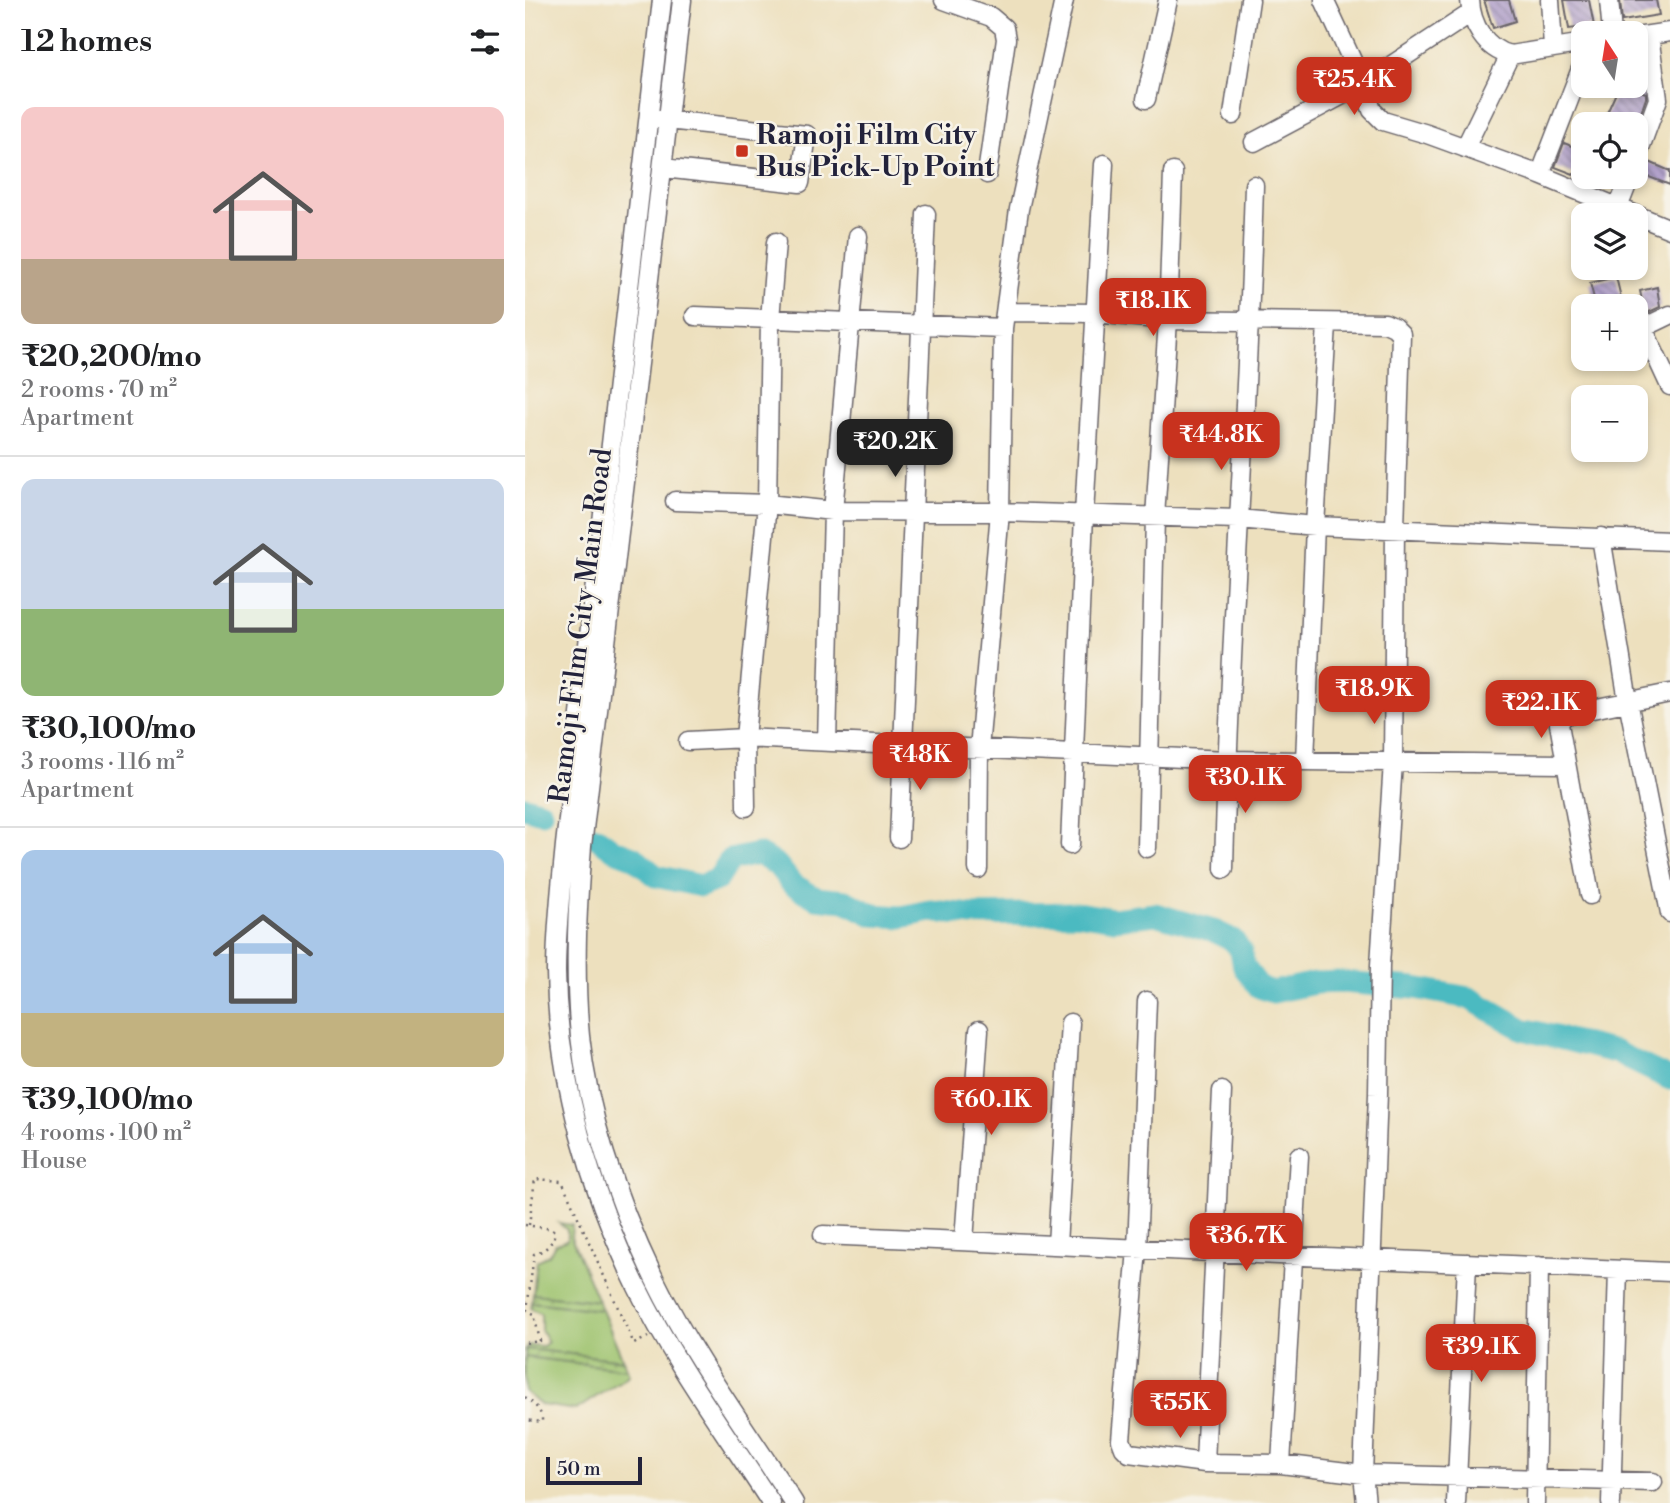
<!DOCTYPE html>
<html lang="en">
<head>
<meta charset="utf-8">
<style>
	:root { --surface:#fff; --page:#f2f2f2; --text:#202124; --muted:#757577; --line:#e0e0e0; --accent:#c8321e }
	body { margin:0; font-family:"Libre Bodoni",serif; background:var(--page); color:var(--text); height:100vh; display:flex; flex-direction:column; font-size:26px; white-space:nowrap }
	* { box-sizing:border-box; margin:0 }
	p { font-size:23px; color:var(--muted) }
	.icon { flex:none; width:38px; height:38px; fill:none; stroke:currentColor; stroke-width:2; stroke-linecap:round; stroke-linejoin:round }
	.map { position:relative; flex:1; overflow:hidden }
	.sheet { display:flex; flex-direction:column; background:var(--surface); width:525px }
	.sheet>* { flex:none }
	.needle { width:46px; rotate:348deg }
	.tools { position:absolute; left:1046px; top:21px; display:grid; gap:14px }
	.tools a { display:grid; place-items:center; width:77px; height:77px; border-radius:14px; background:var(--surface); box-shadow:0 4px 10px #0003; font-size:35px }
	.scale { position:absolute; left:21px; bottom:18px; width:96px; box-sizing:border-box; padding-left:7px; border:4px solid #22223b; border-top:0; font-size:19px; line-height:24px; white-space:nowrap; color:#22223b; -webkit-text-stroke:5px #f7f3e8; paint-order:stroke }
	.price { position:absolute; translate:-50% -60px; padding:0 16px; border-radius:14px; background:var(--accent); color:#fff; font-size:23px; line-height:46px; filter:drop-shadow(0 2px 4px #0008) }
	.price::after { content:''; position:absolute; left:50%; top:42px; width:21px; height:16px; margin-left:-10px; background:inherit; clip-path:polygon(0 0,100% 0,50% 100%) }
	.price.selected { background:#222; color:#fff }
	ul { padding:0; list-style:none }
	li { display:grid; align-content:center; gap:14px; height:371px; padding:0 21px }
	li+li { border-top:2px solid var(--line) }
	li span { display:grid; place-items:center; height:217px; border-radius:14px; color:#555 }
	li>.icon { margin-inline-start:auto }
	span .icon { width:126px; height:126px; fill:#fffc; stroke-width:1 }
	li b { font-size:30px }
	h2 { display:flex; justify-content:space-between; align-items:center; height:84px; padding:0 21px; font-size:30px }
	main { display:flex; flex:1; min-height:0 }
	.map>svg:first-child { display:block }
	.grass { fill:#9ec36e; stroke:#607254; stroke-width:2 }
	.garden { fill:url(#garden-dots); stroke:#607254; stroke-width:2 }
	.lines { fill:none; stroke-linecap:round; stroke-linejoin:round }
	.river { stroke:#4bbac1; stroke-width:23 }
	.building { fill:url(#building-back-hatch) }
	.minor-casing { stroke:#696469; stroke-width:21 }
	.path { stroke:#696469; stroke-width:2.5; stroke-dasharray:2 5; stroke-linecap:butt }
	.minor { stroke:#fff; stroke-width:18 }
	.poi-dot { fill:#c8321e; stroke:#f7f3e8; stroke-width:2.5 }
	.labels { text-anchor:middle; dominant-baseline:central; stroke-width:5; stroke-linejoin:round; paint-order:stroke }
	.poi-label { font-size:28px; font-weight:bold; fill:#22223b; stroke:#f7f3e8; text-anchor:start }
	.street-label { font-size:28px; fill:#22223b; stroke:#f7f3e8 }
</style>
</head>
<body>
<main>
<section class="sheet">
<h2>12 homes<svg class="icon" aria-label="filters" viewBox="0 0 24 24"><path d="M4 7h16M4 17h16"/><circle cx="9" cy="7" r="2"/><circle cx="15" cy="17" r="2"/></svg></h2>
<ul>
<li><span style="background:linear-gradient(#f6c9c9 70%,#b9a48a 0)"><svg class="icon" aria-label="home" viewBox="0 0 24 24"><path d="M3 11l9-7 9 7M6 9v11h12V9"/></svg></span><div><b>₹20,200/mo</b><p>2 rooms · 70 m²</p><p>Apartment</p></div></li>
<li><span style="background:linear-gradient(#c9d6e8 60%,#8fb573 0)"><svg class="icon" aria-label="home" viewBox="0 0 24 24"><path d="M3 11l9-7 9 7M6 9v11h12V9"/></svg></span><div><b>₹30,100/mo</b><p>3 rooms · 116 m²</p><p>Apartment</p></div></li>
<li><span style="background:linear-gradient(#a9c7e8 75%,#c2b280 0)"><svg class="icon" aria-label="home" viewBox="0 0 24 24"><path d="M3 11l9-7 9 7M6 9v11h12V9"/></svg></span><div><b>₹39,100/mo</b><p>4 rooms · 100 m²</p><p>House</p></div></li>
</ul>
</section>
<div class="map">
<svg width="1145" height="1503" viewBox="0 0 1145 1503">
	<defs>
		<pattern id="garden-dots" width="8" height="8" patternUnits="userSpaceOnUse" patternTransform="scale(1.75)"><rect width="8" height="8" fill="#9ec36e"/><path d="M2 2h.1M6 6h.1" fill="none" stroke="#88a760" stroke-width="1.8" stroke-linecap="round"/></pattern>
		<pattern id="building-back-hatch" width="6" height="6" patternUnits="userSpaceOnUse" patternTransform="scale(1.75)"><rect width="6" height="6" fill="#b2a2cb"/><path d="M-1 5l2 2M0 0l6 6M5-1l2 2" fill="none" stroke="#9084a6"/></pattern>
	</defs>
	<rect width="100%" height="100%" fill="#f7f3e8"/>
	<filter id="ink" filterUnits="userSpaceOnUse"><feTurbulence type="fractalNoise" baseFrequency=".0143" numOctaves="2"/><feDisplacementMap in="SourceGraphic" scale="14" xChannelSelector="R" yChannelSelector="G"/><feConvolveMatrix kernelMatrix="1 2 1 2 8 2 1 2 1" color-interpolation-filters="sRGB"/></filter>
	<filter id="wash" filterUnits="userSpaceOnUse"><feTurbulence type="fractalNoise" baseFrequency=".00686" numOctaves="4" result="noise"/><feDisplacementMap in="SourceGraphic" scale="28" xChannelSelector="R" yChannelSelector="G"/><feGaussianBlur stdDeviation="1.57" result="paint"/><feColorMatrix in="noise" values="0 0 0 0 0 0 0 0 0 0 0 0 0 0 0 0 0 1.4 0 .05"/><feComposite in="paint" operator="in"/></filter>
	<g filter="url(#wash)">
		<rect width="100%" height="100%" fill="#ede0be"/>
		<!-- grass -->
		<path class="grass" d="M34 1223 47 1225 46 1237 73 1301 8 1294 12 1261 24 1255 30 1244 42 1240V1230Z
			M7 1302 77 1310 98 1360 1 1349 4 1345 18 1346 23 1342 16 1330V1314L6 1308Z
			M0 1357 102 1369 104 1375 51 1410 16 1405 0 1392Z"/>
		<!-- garden -->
		<path class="garden" d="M8 1294 73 1301 77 1310 7 1302Z
			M1 1349 98 1360 102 1369 0 1357Z"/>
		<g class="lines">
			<!-- river -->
			<path class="river" d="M0 807 16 812
				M71 837 89 850 108 857 131 876 176 886 193 879 205 860 233 854 252 865 267 884 291 898 320 901 348 915 376 917 406 911 448 915 552 913 589 919 630 914 689 931 708 940 716 951 719 967 734 987 748 992 790 983 817 982 890 988 944 998 998 1029 1090 1052 1145 1079"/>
		</g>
		<g id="blocks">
			<!-- building -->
			<path class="building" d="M959 0H984L990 21 968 28Z
				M1039 0H1064L1069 26 1044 29Z
				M1095 0H1131L1134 15 1097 21Z
				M1094 86H1101L1121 93V98L1112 124H1077Z
				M1039 143 1059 151V178L1030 167Z
				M1122 161 1145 171V185L1116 174 1114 170Z
				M1091 277 1098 306H1071L1065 283Z
				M1132 287 1135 307 1120 314 1115 291Z"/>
		</g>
	</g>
	<g filter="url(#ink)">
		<use href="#blocks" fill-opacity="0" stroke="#696469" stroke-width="2"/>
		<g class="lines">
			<!-- minor casing -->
			<g class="minor-casing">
				<path id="minor" d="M137 0 40 845C36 887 31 929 31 972 32 1078 66 1193 112 1287 149 1363 200 1432 246 1503
					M157 0 57 846C52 910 49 973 55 1036 64 1119 93 1203 129 1278 167 1356 222 1430 269 1503
					M419 0 466 17 479 28 481 39 462 174
					M799 0 838 84 847 110 858 121 902 134 1015 175 1145 229
					M945 0C946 24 960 49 985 55
					M1025 0 1028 47
					M1084 0 1087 33
					M1111 37 1145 32
					M621 99 643 0
					M708 115 725 0
					M133 119 282 135 275 183 138 168
					M729 142 838 84 946 13
					M940 148 985 55 1059 43
					M1111 159 1133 99 1124 36
					M1015 175 1059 61
					M1093 208 1105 177
					M480 312 570 313 643 320 860 323 869 327 876 334 870 528 868 762 855 965 853 1094 838 1474 841 1503
					M1145 315 1118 328 1145 386
					M170 316 478 328
					M150 501 242 504 308 511 475 512 713 519 790 526 1145 541
					M1076 537 1103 701 1145 913
					M163 741 220 738 702 760 1039 764
					M302 742 308 511 333 236
					M780 760 790 526 802 324
					M221 807 220 738 242 504 245 320 251 242
					M374 838 401 214
					M545 845 559 515 579 164
					M622 848 630 517 643 320 648 172
					M453 869 454 749 475 512 478 328 494 209 539 0
					M699 869C704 641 723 413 729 185
					M1065 895 1034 724 1037 718 1043 714 1145 693
					M622 1001 612 1249 596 1440 599 1448 604 1453 680 1463 756 1464 838 1474 1128 1482
					M298 1235 1145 1272
					M439 1241 454 1030
					M532 1245 545 1023
					M680 1463 697 1091
					M756 1464 774 1156
					M931 1503 942 1263
					M1010 1503 1014 1266
					M1086 1503 1093 1270"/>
			</g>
			<!-- path -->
			<path class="path" d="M0 1225 27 1229 30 1232C28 1244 20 1251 9 1254L2 1310 9 1314 15 1341 0 1343
				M4 1225 10 1179 37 1181 109 1344 123 1337
				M0 1397C8 1403 18 1411 17 1422L0 1420"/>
			<!-- minor -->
			<use href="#minor" class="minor"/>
		</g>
	</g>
	<!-- markers -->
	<rect class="poi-dot" x="210" y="144" width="14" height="14" rx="3.5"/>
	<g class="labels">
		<!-- poi labels -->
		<g class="poi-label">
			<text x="231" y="135">Ramoji Film City<tspan x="231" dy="32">Bus Pick-Up Point</tspan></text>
		</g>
		<!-- street labels -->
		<g class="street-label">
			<text transform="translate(56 626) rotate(-83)">Ramoji Film City Main Road</text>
		</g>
	</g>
</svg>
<div class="tools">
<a><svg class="needle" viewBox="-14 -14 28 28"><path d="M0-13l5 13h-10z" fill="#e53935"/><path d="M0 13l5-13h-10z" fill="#757577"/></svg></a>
<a><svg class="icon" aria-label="locate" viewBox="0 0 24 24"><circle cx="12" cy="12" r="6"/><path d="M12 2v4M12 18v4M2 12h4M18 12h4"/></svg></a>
<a><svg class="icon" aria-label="layers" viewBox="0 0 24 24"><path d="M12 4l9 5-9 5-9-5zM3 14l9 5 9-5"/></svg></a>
<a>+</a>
<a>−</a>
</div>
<div class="scale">50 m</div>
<b class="price" style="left:829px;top:117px">₹25.4K</b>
<b class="price" style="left:628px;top:338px">₹18.1K</b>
<b class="price" style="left:696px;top:472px">₹44.8K</b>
<b class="price selected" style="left:370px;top:479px">₹20.2K</b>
<b class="price" style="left:849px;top:726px">₹18.9K</b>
<b class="price" style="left:1016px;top:740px">₹22.1K</b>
<b class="price" style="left:395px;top:792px">₹48K</b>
<b class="price" style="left:720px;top:815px">₹30.1K</b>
<b class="price" style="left:466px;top:1137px">₹60.1K</b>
<b class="price" style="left:721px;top:1273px">₹36.7K</b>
<b class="price" style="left:956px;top:1384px">₹39.1K</b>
<b class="price" style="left:655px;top:1440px">₹55K</b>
</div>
</main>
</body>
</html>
